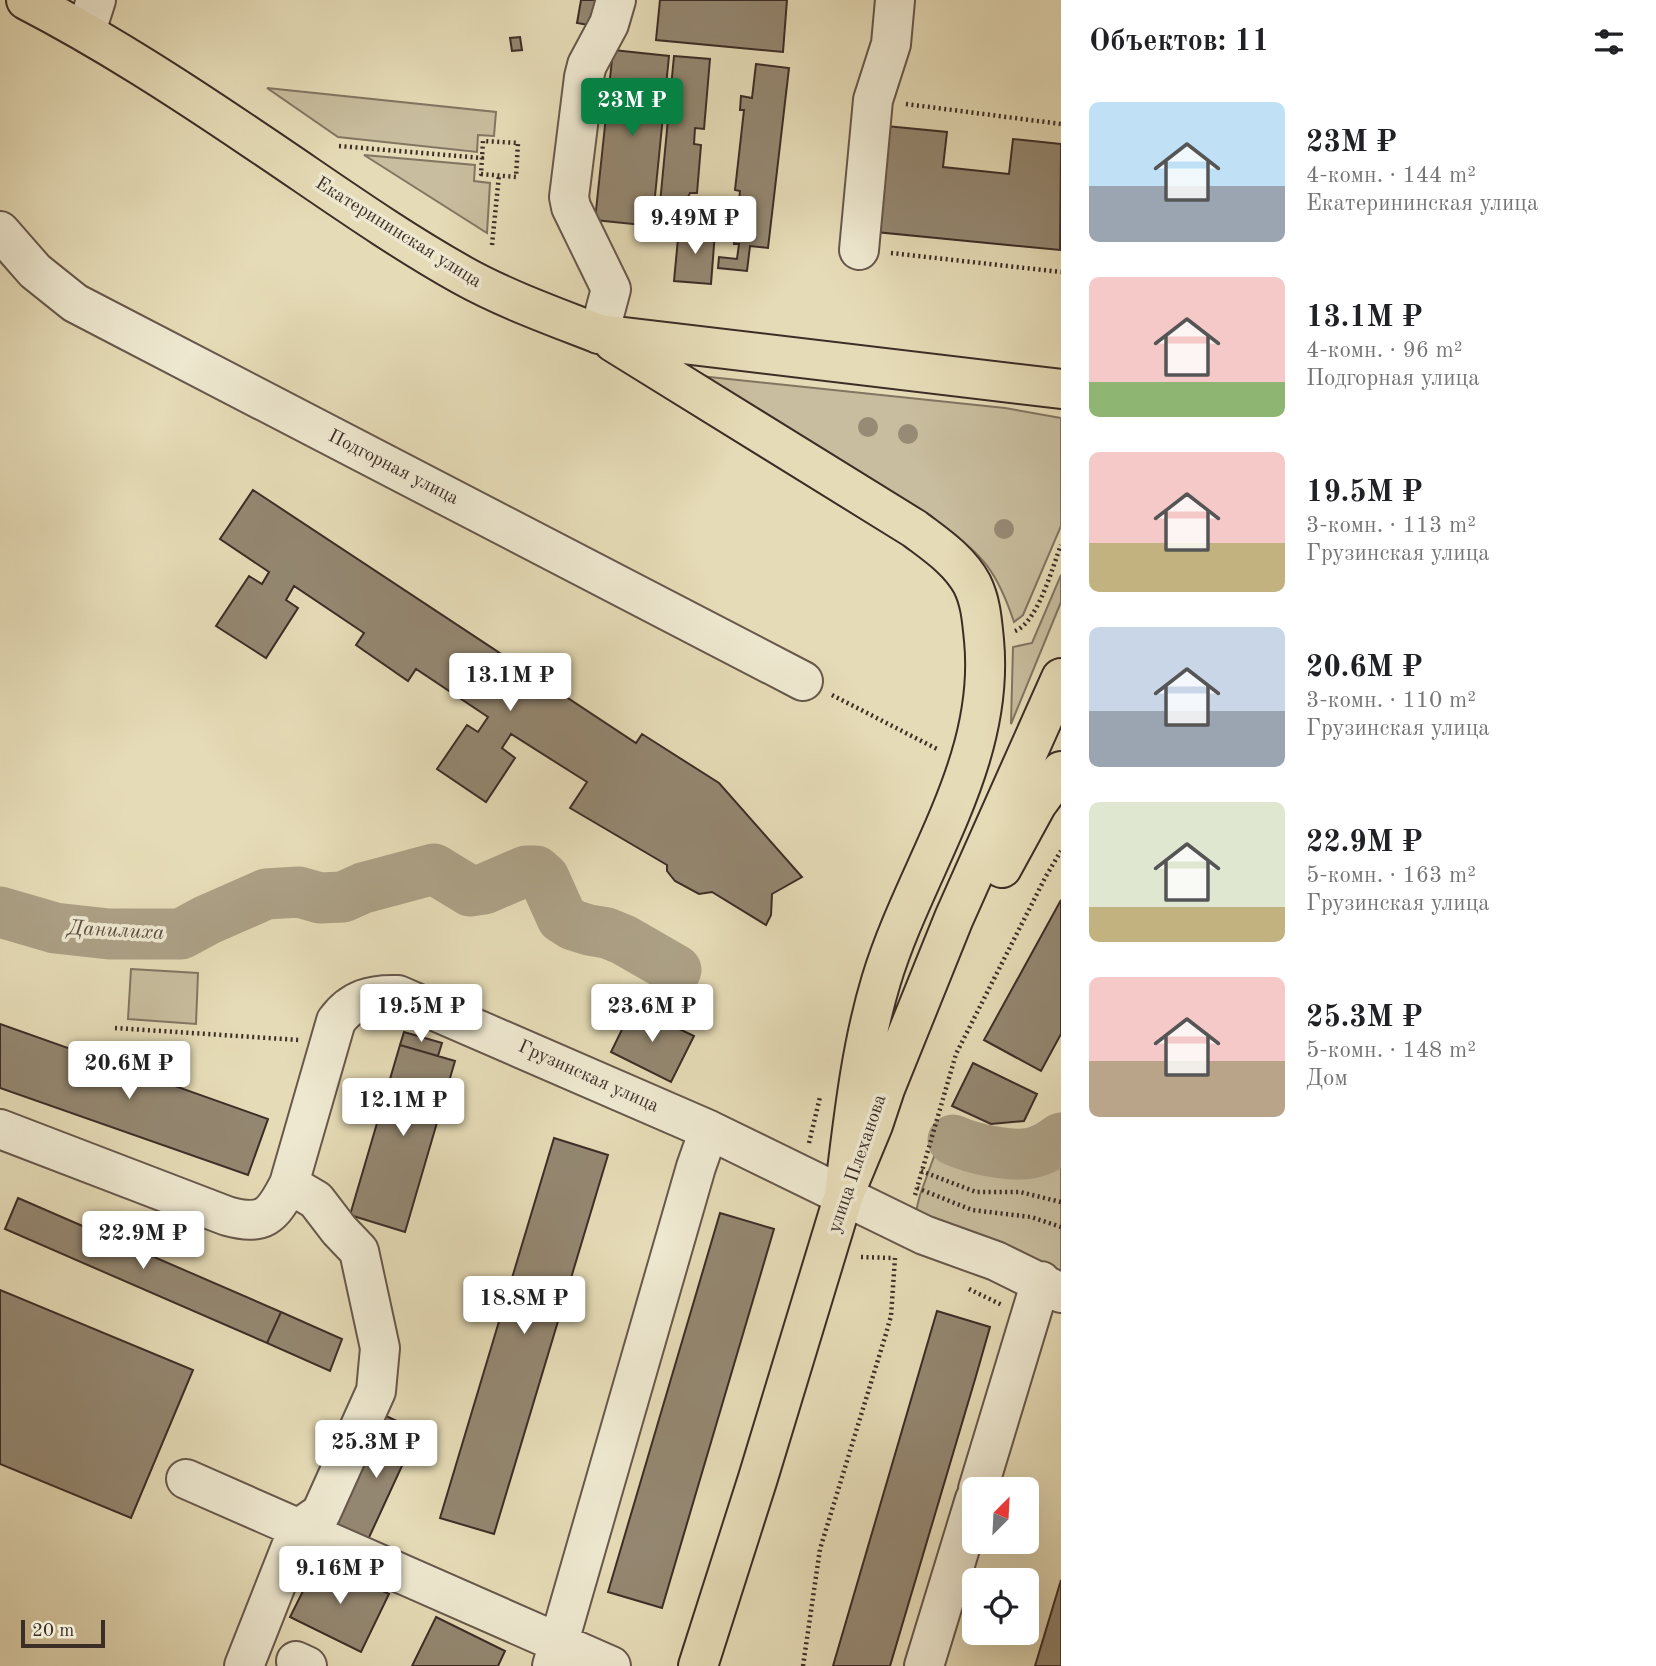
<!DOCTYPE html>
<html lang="ru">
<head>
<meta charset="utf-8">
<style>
	:root { --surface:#fff; --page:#f6f6f6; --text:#202124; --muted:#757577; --accent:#0b8043 }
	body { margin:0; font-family:"Old Standard TT",serif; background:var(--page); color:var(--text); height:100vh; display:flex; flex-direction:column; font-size:26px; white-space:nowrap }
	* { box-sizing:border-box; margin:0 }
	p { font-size:23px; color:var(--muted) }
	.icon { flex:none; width:38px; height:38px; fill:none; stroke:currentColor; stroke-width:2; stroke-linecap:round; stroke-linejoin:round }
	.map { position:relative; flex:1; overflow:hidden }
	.panel { display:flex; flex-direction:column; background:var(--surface); width:595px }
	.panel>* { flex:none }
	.needle { width:46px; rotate:24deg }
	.fabs { position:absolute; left:962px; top:1477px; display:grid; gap:14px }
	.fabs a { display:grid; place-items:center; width:77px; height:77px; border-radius:10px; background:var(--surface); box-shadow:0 7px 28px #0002; font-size:35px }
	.scale { position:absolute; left:21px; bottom:18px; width:84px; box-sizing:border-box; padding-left:7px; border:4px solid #3d2d27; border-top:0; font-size:19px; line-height:24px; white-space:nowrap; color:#3d2d27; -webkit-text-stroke:5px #eee8d0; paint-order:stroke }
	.price { position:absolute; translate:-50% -60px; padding:0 16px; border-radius:7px; background:#fff; color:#222; font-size:23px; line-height:46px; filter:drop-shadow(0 2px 4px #0008) }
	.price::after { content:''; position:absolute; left:50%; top:42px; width:21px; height:16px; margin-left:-10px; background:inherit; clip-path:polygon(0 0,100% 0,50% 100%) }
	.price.on { background:var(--accent); color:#fff }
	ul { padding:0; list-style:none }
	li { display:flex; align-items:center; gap:21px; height:175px; padding:0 28px }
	li span { display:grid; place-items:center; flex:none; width:196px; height:140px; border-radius:10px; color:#555 }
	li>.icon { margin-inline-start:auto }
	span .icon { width:84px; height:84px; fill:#fffc; stroke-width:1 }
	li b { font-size:30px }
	h2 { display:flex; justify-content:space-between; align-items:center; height:84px; padding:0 28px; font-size:30px }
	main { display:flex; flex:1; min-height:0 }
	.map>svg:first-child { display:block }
	.green { fill:#c8bd9e; stroke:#827562; stroke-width:2 }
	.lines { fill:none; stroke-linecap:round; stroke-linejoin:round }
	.river { stroke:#aca085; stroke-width:51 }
	.building { fill:#948771; stroke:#3d2d27; stroke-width:2 }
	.minor-casing { stroke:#67584b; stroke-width:42 }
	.major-casing { stroke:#3d2d27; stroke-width:42 }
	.path { stroke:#3d2d27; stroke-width:4.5; stroke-dasharray:2 3.5; stroke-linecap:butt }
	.minor { stroke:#eee8d0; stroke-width:38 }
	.major { stroke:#e5dbb6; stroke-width:38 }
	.tree { fill:#988b75 }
	.labels { text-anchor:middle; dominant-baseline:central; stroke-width:7; stroke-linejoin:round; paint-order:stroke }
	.street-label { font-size:19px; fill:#3d2d27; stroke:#eee8d0 }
	.water-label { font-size:21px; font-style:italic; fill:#594a3e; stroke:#eee8d0 }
</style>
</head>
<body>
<main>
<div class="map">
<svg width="1061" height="1666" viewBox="0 0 1061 1666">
	<rect width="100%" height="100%" fill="#e5dbb6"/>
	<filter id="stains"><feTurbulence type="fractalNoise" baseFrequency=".00286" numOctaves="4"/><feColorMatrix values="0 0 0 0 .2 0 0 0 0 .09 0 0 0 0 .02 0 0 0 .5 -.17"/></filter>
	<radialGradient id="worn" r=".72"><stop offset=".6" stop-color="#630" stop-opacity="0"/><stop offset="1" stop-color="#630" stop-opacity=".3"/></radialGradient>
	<!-- green -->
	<path class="green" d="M267 88 496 112 494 136 478 135 477 152 338 137Z
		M364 155 475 165 474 181 490 183 487 233Z
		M681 374 1005 408 1061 418V526L1023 615 1014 622C997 571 983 555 940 523L714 390Z
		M1061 575V602L1011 724 1013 647 1032 643Z
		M131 969 198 973 196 1024 128 1019Z
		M1061 1120V1284L915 1215 920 1195 939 1143 993 1158 1052 1128Z"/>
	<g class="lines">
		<!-- river -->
		<path class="river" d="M0 912 55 928 109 934H181L207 920 266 894 299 892 320 898 343 897 363 888 434 869 470 891 484 889 526 871H536L544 878 562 918 573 925 589 930 607 933 624 940 676 970
			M953 1140C973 1149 1010 1157 1031 1153 1042 1151 1052 1145 1061 1138"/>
	</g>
	<!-- building -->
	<path class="building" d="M581 0H605L600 27 577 23Z
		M660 0H787L783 52 656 40Z
		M520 37 522 50 512 51 510 38Z
		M613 50 669 56 652 226 595 220Z
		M674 56 710 59 704 129 695 128 694 144 701 145 697 193H690L678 216 659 214Z
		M756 64 789 68 768 248 750 246 747 271 718 268 719 257 737 259 739 244H734L740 191 735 190 744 110H740L741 96 752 98Z
		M886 126 947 132 943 167 1009 174 1013 139 1061 144 1060 250 876 232Z
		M679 228 715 232 711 284 674 281Z
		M253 490 636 743 642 734 719 783 802 877 772 894 771 915 766 925 712 892 699 894 675 881 667 871V865L570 808 587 782 511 734 502 748 515 758 486 802 437 769 467 725 478 732 488 717 416 669 408 681 356 645 364 633 294 586 286 600 298 608 266 658 216 626 249 576 262 584 269 572 220 539Z
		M1061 900V1034L1041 1071 984 1040Z
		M633 1007 694 1036 671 1082 611 1052Z
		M0 1024 268 1119 248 1175 0 1088Z
		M404 1032 442 1043 438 1056 400 1045Z
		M400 1045 455 1061 405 1232 350 1215Z
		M973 1063 1037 1094 1024 1121 991 1124 952 1106Z
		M554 1138 608 1155 494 1534 440 1518Z
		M18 1198 281 1312 267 1343 5 1229Z
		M720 1213 774 1229 662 1608 608 1592Z
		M0 1290 193 1370 131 1518 0 1464Z
		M937 1311 990 1327 976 1376 890 1666H833Z
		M281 1312 342 1339 330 1371 267 1343Z
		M386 1416 418 1431 366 1544 333 1529Z
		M319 1559 389 1594 361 1652 290 1617Z
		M1061 1580V1666H1035Z
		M436 1617 505 1651 498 1666H412Z"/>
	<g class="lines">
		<!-- minor casing -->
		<g class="minor-casing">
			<path id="minor" d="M86 31 96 0
				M0 231 35 271 75 303 803 681
				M859 250 873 100 891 44 895 0
				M599 334 611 289 571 207 569 197 584 77 587 65 609 24 616 0
				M0 1129 227 1216C264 1226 272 1217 289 1184L336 1021C352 999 372 994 398 995L709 1130 924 1235 996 1261 1061 1293
				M186 1479 611 1666
				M978 1489 1041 1281
				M296 1661 307 1666
				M244 1666 298 1529 321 1513 376 1391 380 1348 359 1251 339 1230 316 1200 289 1184
				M552 1666 696 1167 709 1130
				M924 1666 975 1499"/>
		</g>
		<!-- major casing -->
		<g class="major-casing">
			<path id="major" d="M26 0C105 41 179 89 253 139 322 185 389 234 462 275 505 299 553 316 599 334L1061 389
				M613 342 915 529C936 545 959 560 972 584 981 602 982 621 984 640 996 764 915 868 881 981 860 1051 853 1123 844 1195
				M1002 868 1037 804 1061 771
				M698 1666 758 1478 844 1195 873 1125 885 1089 954 918 1061 678"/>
		</g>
		<!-- path -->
		<path class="path" d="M906 104 1061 124
			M339 146 482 158 481 174 516 177 518 143 483 141 482 158
			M492 245 499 175
			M891 253 1061 272
			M1015 631C1038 622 1052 568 1061 545
			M832 695 939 750
			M115 1028 299 1040
			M809 1143 820 1097
			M921 1171 976 1192H1020L1061 1202
			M917 1188 972 1210 1031 1217 1061 1227
			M915 1195 956 1054 1046 876 1061 851
			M861 1257 893 1258
			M969 1289 1002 1305
			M803 1666 820 1549 885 1337 891 1316 895 1258"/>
		<!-- minor -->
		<use href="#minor" class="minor"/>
		<!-- major -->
		<use href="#major" class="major"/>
	</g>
	<!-- trees -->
	<g class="tree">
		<circle cx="868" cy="427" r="10"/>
		<circle cx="908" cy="434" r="10"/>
		<circle cx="1004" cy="529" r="10"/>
	</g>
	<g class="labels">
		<!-- street labels -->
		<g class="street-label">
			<text transform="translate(398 233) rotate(32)">Екатерининская улица</text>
			<text transform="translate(393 468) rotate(27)">Подгорная улица</text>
			<text transform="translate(588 1077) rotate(24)">Грузинская улица</text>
			<text transform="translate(858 1164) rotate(-71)">улица Плеханова</text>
		</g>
		<!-- water labels -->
		<g class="water-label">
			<text transform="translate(116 931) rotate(3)">Данилиха</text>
		</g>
	</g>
	<rect width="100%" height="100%" filter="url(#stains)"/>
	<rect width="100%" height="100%" fill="url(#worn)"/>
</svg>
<div class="fabs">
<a><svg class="needle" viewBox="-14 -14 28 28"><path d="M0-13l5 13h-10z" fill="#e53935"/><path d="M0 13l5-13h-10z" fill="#757577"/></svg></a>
<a><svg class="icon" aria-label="locate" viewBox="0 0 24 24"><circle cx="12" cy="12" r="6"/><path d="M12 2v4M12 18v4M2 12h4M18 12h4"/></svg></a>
</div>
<div class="scale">20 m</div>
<b class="price on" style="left:632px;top:138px">23M ₽</b>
<b class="price" style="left:695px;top:256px">9.49M ₽</b>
<b class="price" style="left:510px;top:713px">13.1M ₽</b>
<b class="price" style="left:421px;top:1044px">19.5M ₽</b>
<b class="price" style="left:652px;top:1044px">23.6M ₽</b>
<b class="price" style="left:129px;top:1101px">20.6M ₽</b>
<b class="price" style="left:403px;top:1138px">12.1M ₽</b>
<b class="price" style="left:143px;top:1271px">22.9M ₽</b>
<b class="price" style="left:524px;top:1336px">18.8M ₽</b>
<b class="price" style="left:376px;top:1480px">25.3M ₽</b>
<b class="price" style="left:340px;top:1606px">9.16M ₽</b>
</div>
<section class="panel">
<h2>Объектов: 11<svg class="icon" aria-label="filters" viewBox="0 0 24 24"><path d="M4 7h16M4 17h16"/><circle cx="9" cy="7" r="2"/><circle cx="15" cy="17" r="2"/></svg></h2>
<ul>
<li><span style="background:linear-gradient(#bfe0f5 60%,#9aa5b1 0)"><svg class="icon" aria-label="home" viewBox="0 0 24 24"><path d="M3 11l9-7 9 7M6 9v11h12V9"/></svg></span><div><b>23M ₽</b><p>4-комн. · 144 m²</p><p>Екатерининская улица</p></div></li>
<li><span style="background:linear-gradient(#f6c9c9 75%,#8fb573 0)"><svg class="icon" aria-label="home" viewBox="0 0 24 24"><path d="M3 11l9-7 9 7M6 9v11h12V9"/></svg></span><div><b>13.1M ₽</b><p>4-комн. · 96 m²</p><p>Подгорная улица</p></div></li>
<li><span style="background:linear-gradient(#f6c9c9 65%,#c2b280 0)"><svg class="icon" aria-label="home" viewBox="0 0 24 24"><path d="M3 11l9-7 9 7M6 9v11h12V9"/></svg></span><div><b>19.5M ₽</b><p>3-комн. · 113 m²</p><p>Грузинская улица</p></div></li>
<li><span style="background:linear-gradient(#c9d6e8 60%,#9aa5b1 0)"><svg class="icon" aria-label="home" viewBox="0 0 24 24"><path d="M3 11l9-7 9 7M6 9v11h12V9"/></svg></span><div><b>20.6M ₽</b><p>3-комн. · 110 m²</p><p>Грузинская улица</p></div></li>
<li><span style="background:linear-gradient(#dfe7d0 75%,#c2b280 0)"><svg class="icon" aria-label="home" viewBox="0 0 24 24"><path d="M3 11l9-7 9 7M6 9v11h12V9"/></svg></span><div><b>22.9M ₽</b><p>5-комн. · 163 m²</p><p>Грузинская улица</p></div></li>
<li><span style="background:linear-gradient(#f6c9c9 60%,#b9a48a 0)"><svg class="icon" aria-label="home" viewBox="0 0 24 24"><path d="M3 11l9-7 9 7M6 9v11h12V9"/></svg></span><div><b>25.3M ₽</b><p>5-комн. · 148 m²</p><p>Дом</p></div></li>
</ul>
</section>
</main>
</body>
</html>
